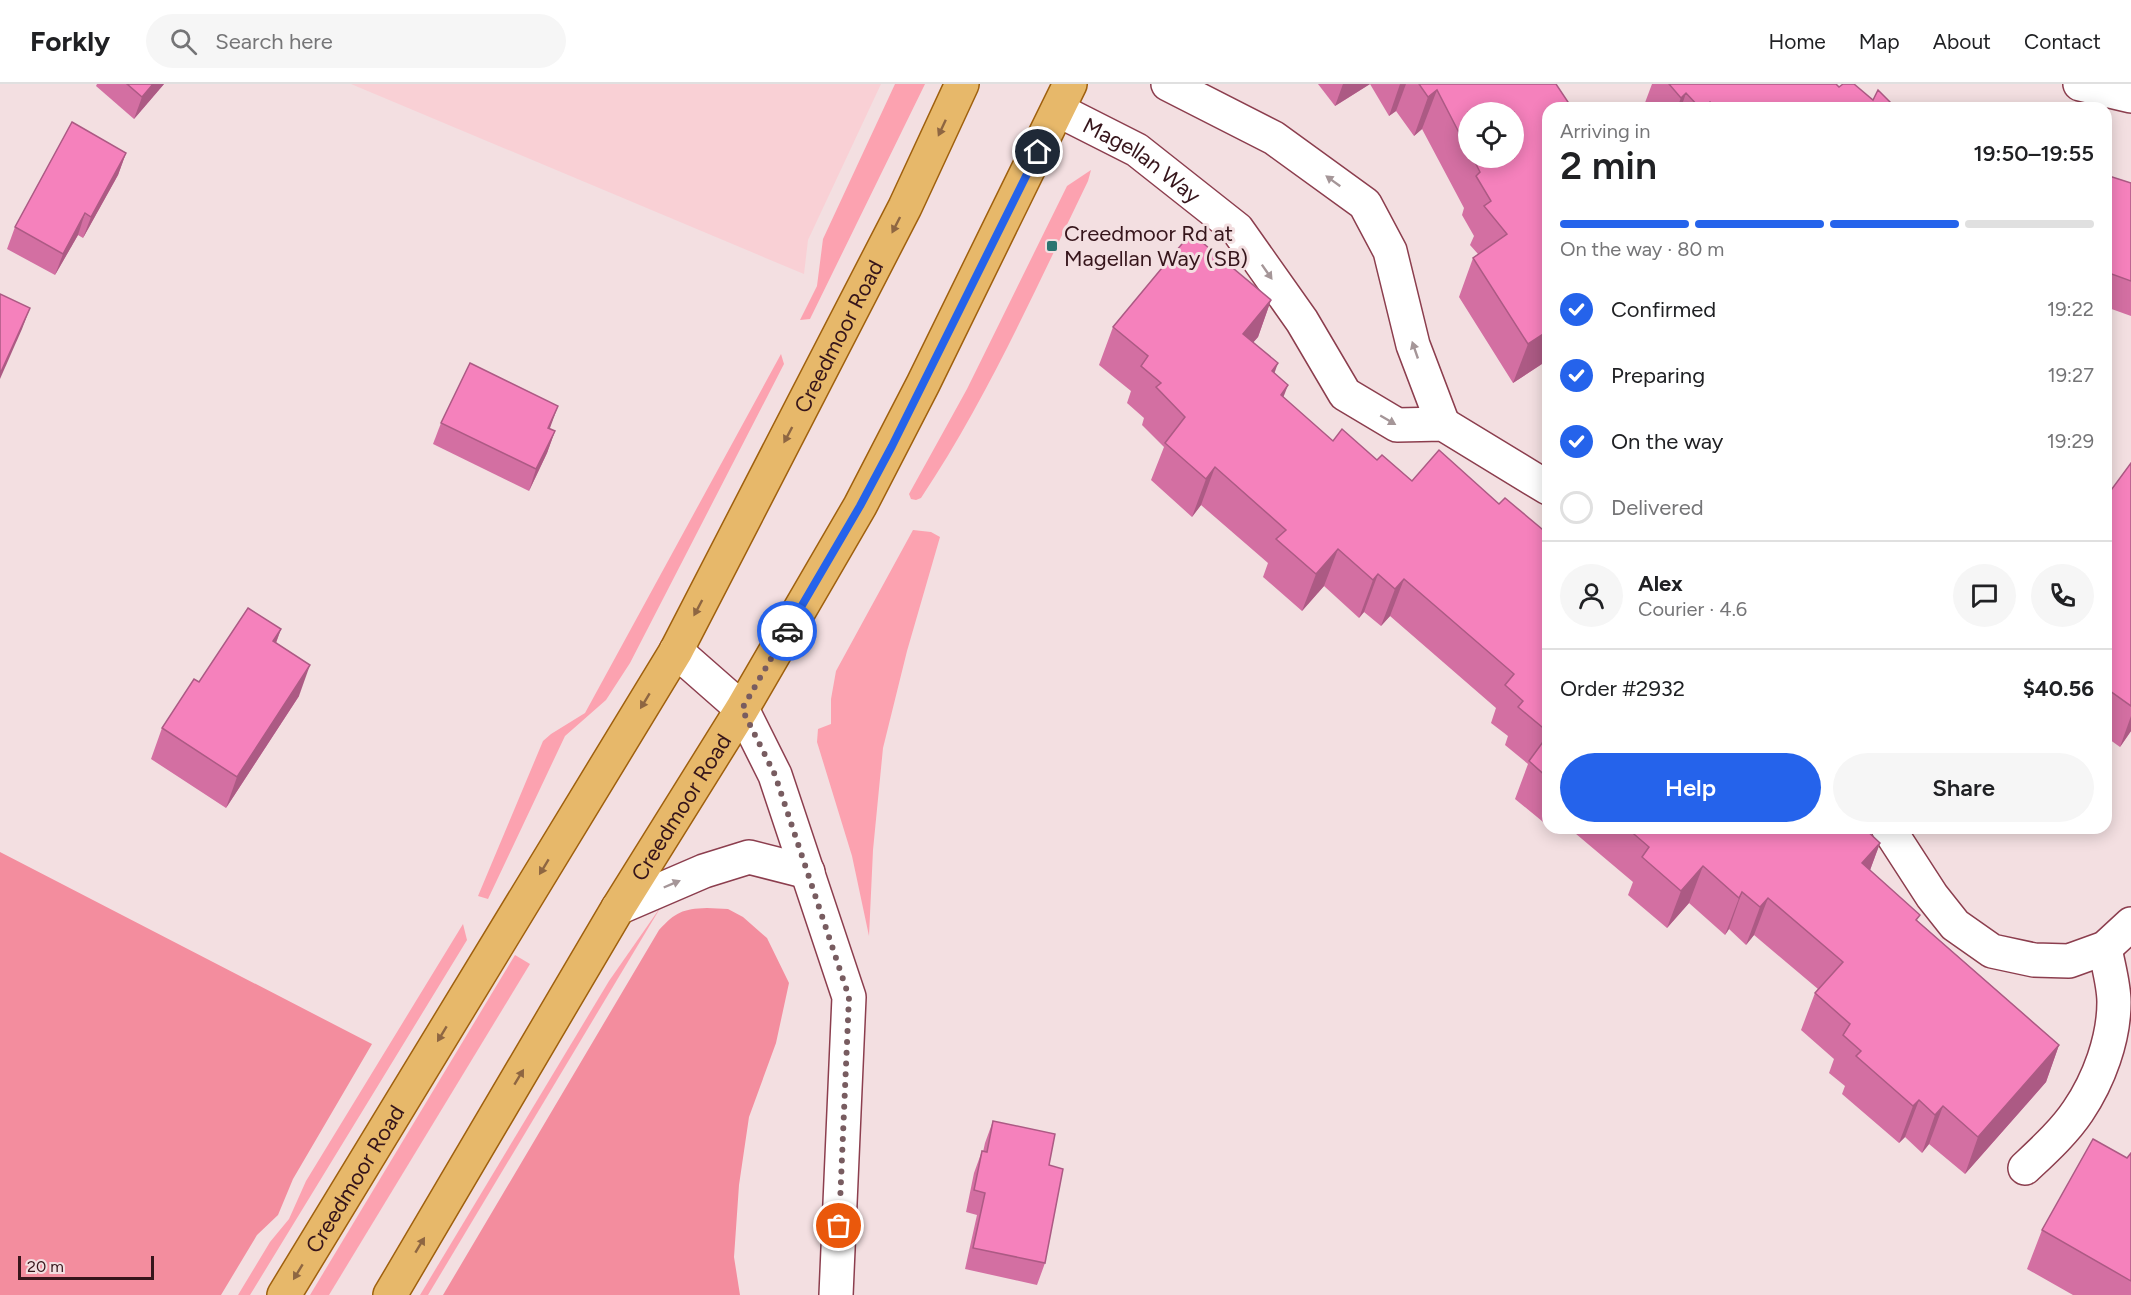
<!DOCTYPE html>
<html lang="en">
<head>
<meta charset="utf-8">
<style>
	body { margin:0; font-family:Figtree,sans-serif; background:#f6f6f6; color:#202124; height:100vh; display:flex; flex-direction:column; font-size:22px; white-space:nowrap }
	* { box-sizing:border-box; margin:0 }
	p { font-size:20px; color:#757577 }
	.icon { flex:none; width:33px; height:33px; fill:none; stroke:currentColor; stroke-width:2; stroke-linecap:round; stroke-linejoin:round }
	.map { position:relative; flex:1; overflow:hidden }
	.panel { position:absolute; left:1542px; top:18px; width:570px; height:732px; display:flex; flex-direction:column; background:#fff; border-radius:18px; box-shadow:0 3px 15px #0003 }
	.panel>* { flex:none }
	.tools { position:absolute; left:1458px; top:18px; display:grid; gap:12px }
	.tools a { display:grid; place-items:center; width:66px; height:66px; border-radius:50%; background:#fff; box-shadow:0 3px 15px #0003; font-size:30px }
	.scale { position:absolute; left:18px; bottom:15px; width:136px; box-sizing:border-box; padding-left:6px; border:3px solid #36151b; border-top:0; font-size:16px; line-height:21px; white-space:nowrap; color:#36151b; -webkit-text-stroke:4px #f3dfe1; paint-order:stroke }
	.pin { position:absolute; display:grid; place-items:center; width:51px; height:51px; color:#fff; margin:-26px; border:3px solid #fff; border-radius:50%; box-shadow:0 2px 6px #0007 }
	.courier { position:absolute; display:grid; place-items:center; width:60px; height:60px; margin:-30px; border:4px solid #2563eb; border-radius:50%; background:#fff; color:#222; box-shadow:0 2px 8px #0007 }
	.head em { font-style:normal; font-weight:600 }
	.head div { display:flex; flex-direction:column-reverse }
	.head { display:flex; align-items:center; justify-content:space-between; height:102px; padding:0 18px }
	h1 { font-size:39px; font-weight:600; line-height:45px }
	.bar { display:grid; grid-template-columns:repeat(4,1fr); gap:9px 6px; align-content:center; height:72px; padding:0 18px }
	.bar i { height:8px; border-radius:4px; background:#e0e0e0 }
	.bar .selected { background:#2563eb }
	.bar p { grid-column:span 4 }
	.line { display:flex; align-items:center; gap:15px; padding:0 18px; border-top:2px solid #e0e0e0 }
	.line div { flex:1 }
	.round { display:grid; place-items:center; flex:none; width:63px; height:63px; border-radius:32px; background:#f6f6f6 }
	ol { padding:0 18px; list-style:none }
	li { display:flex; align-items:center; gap:18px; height:66px }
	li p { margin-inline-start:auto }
	li .icon { padding:6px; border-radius:50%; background:#2563eb; color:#fff; stroke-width:4 }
	li:last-child { color:#757577 }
	li i { width:33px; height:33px; border:3px solid #e0e0e0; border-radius:50% }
	.button { display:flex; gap:12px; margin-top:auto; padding:12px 18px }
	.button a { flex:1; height:69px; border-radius:36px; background:#2563eb; color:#fff; font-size:24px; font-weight:600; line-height:69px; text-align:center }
	.button a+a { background:#f6f6f6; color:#202124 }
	header { display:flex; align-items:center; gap:36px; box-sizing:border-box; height:84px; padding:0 30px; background:#fff; border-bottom:2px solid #e0e0e0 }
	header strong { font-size:28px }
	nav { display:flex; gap:33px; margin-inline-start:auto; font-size:21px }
	.search { width:420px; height:54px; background:#f6f6f6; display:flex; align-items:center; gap:15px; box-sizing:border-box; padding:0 21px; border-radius:33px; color:#757577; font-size:22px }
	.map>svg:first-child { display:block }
	.built { fill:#f9d0d5 }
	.green { fill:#fca2b0 }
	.forest { fill:#f38d9e }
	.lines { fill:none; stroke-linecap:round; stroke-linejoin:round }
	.minor-casing { stroke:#8c3e4e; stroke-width:36 }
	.major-casing { stroke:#9f600e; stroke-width:36 }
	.minor { stroke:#fff; stroke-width:33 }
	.major { stroke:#e7b86a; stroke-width:33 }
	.wall { fill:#d36fa2; fill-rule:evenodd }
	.shaded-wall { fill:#ac5a84 }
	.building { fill:#f581bc; stroke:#ac5a84; stroke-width:1.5 }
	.oneway { fill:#8e6642 }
	.oneway2 { fill:#a59698 }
	.done { stroke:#785c60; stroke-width:6; stroke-dasharray:0 10.8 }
	.route { stroke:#2563eb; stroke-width:8 }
	.poi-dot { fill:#2c7571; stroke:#f3dfe1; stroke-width:2 }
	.labels { text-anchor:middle; stroke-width:6; stroke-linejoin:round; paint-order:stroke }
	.street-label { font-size:22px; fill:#36151b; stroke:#f3dfe1 }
	.poi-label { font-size:22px; fill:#36151b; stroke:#f3dfe1; text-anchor:start }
</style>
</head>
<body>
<header>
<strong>Forkly</strong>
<div class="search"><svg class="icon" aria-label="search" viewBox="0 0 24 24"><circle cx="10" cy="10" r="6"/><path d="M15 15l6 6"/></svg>Search here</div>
<nav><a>Home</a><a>Map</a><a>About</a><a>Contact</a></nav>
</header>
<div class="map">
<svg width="2131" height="1211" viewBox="0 0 2131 1211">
	<rect width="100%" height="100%" fill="#f3dfe1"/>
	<path class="built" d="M351,0H881L808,156L804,190Z"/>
	<g class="green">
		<path d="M895,0H925L810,235L800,236L817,202L823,155Z"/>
		<path d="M1091,86L1088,97C1036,204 987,315 921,414L916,416L911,415L909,410L967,305L1067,102Z"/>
		<path d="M781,270L784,280L630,579L606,616L565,652L488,815L478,812L543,657L551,650L585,629Z"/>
		<path d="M913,446L931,448L940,453L907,567L883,664L873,766L869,852L852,772L817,658L818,645L831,640V615L836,587Z"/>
		<path d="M662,821L428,1211H420L609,897Z"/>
		<path d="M463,840L467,856L250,1211H238L270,1158L289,1135L306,1097Z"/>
		<path d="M515,871L530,880L329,1211H310Z"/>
	</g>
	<g class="forest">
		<path d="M0,768L372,960L293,1095L278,1131L257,1151L221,1211H0Z"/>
		<path d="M707,824L728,825L743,833L767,854L789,899L776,959L749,1033L739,1101L734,1173L740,1211H443L659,846C676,828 682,825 707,824Z"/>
	</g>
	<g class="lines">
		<defs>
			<g id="minor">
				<path d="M1168,0L1274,54L1365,120L1390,167L1413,261L1443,340"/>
				<path d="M2080,0L2131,12"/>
				<path id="s1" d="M1058,26L1137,66L1237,145L1302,237L1345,310L1397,341L1443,340L1548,404"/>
				<path d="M676,567L742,625L775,691L849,913L836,1211"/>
				<path d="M1888,744L1932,812L1955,841L1992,867L2034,876L2069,877L2105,864L2131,840"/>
				<path d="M618,824L704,787L749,773L808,788"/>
				<path d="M2025,1084C2043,1067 2064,1048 2078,1027C2099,996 2114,955 2114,918C2114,901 2108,881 2105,864"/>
			</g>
			<g id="major">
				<path id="s2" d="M284,1211L676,567L905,123L962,0"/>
				<path id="s3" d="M390,1211L618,824L742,625L860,422L923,300L1070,0"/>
			</g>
		</defs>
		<use href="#minor" class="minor-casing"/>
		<use href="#major" class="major-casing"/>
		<use href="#minor" class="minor"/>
		<use href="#major" class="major"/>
	</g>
	<g class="wall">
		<path d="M97,0H164L134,35L96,2Z"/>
		<path d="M1318,0H1370L1335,22Z"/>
		<path d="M1370,0H1556L1548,24V276L1513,299L1459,213L1473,174L1478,170L1470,161L1474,152L1462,131L1464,124L1422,45L1414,52L1396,27L1389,32ZM1468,28L1514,74H1468Z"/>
		<path d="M1652,0H1836L1839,3L1896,24H1643Z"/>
		<path d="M126,69L118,91L83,154L78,151L55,191L7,165L15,143Z"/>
		<path d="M2106,91L2131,99V232L2106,223Z"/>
		<path d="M1271,216L1258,253L1253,258L1275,290L1283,313L1333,357L1377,376L1412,397L1499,420L1548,450V742L1515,715L1528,680L1505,661L1508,652L1491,639L1496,624L1390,532L1381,542L1364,528L1359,534L1324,502L1302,527L1263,493L1268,479L1201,421L1192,433L1151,396L1164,363L1142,341L1144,334L1127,319L1131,307L1099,281L1113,243Z"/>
		<path d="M441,339L550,345L555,347L547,369L529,407L433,360Z"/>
		<path d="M2131,379V647L2120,663L2106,653V413Z"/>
		<path d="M281,545L276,559L299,612L226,724L151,675L162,644L199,598Z"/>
		<path d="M1550,744H1563L1557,750Z"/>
		<path d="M1569,744H1864L1880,759L1870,786L1918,837L2059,961L2046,998L1965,1090L1929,1060L1922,1069L1905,1053L1899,1059L1842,1010L1845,1002L1829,989L1834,975L1801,946L1815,909L1818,905L1754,851L1746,861L1729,845L1725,851L1689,819L1667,844L1628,811L1633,798Z"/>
		<path d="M993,1037L1049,1081L1045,1179L1037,1201L965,1185L977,1131L966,1128L974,1089L982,1067L983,1068L985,1059Z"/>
		<path d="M2131,1069V1211H2073L2027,1185L2042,1146L2127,1074Z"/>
	</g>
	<g class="shaded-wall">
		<path d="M153,0H164L134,35L142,13Z"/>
		<path d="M1343,0H1370L1335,22Z"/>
		<path d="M1400,0H1406L1396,27L1389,32Z"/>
		<path d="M1437,6L1422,45L1414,52L1428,13Z"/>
		<path d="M1686,9L1681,24H1677L1681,14Z"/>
		<path d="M126,69L118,91L83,154L91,133Z"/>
		<path d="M85,129L78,151L55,191L63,170Z"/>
		<path d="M1271,216L1258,253L1229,287L1243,250Z"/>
		<path d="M30,224L22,245L0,295V290Z"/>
		<path d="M1548,247V276L1513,299L1528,260Z"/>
		<path d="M1278,279L1265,316L1272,287Z"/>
		<path d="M1288,301L1274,338L1281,311Z"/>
		<path d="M558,322L550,344L540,366L548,344Z"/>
		<path d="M555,347L547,369L529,407L536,385Z"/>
		<path d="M1215,383L1201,421L1192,433L1206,395Z"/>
		<path d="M1338,465L1324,502L1302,527L1316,490Z"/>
		<path d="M1378,490L1364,528L1359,534L1373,496Z"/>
		<path d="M1404,495L1390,532L1381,542L1395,505Z"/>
		<path d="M281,545L269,577L273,557Z"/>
		<path d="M310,581L299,612L226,724L237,693Z"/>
		<path d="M2131,632V647L2120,663Z"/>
		<path d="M1880,759L1866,797L1862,779Z"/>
		<path d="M1703,782L1689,819L1667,844L1681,807Z"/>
		<path d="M1742,808L1729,845L1725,851L1739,814Z"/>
		<path d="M1768,814L1754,851L1746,861L1760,823Z"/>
		<path d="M2059,961L2046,998L1965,1090L1978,1053Z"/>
		<path d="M1919,1016L1905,1053L1899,1059L1913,1022Z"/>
		<path d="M1943,1022L1929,1060L1922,1069L1935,1031Z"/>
	</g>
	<g class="building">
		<path d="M127,0H153L142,13Z"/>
		<path d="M1419,0H1556L1572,24H1548V247L1528,260L1473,174L1507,150L1484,122L1491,117L1476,92L1480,88L1473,74H1514V28H1468V66L1437,6L1428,13Z"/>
		<path d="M1669,0H1836L1839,3L1843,0H1854L1873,16L1878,6L1896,24H1716L1710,18L1703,24H1700L1686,9L1681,14Z"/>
		<path d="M1925,20L1929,24H1921Z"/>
		<path d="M72,38L126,69L91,133L85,129L63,170L15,143Z"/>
		<path d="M2106,91L2131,99V197L2106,188Z"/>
		<path d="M1191,149L1271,216L1243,250L1278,279L1272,287L1288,301L1281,311L1333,357L1342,345L1377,376L1382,371L1412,397L1439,366L1499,420L1505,414L1548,450V648L1518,623L1523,617L1505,601L1514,590L1404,495L1395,505L1378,490L1373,496L1338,465L1316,490L1276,455L1286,446L1215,383L1206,395L1165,359L1185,333L1156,303L1161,299L1141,282L1148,272L1113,243Z"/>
		<path d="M0,210L30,224L0,290Z"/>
		<path d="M470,279L558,322L548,344L555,347L536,385L441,339Z"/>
		<path d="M2131,379V622L2106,604V413Z"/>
		<path d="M248,524L281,545L273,557L310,581L237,693L162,644L194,595L199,598Z"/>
		<path d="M1548,651V694L1529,677Z"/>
		<path d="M1627,744H1864L1880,759L1862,779L1920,831L1916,836L2059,961L1978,1053L1943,1022L1935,1031L1919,1016L1913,1022L1856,972L1861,967L1843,951L1850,940L1815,909L1843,878L1768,814L1760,823L1742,808L1739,814L1703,782L1681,807L1642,773L1649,763Z"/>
		<path d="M993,1037L1055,1050L1049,1081L1063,1085L1045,1179L973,1164L985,1109L974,1106L982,1067L987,1068Z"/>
		<path d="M2093,1055L2127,1074L2131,1069V1197L2042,1146Z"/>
	</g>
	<defs><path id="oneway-solid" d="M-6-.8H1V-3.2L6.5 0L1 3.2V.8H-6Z" transform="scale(1.5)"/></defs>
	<g class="oneway">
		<use href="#oneway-solid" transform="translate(942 44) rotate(115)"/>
		<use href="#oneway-solid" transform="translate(896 141) rotate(117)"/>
		<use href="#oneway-solid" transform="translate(788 351) rotate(118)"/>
		<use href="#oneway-solid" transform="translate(698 524) rotate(118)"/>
		<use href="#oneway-solid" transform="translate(645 617) rotate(121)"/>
		<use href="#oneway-solid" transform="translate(544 783) rotate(121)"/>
		<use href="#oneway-solid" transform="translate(442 950) rotate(121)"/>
		<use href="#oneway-solid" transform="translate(519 993) rotate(-59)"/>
		<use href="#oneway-solid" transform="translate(420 1161) rotate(-59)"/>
		<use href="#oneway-solid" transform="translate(298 1188) rotate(121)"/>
	</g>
	<g class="oneway2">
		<use href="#oneway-solid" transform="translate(1333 97) rotate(-144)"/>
		<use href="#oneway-solid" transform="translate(1267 188) rotate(55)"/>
		<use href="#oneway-solid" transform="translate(1415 266) rotate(-109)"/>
		<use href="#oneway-solid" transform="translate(1388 336) rotate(30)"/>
		<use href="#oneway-solid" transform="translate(672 800) rotate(-23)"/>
	</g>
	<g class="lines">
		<path class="done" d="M787,547L742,625L775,691L849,913L839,1142"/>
		<path class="route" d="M787,547L860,422L892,362L1038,68"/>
	</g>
	<rect class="poi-dot" x="1046" y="156" width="12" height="12" rx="3"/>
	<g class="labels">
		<g class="street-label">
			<text dy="8" stroke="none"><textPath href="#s1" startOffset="98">Magellan Way</textPath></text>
			<text dy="8" stroke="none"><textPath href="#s2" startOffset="1108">Creedmoor Road</textPath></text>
			<text dy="8" stroke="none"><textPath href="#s3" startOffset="568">Creedmoor Road</textPath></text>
			<text dy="8" stroke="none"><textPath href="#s2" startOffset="136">Creedmoor Road</textPath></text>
		</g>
		<g class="poi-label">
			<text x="1064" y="157">Creedmoor Rd at<tspan x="1064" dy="25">Magellan Way (SB)</tspan></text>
		</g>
	</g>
</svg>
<div class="tools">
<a><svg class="icon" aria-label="locate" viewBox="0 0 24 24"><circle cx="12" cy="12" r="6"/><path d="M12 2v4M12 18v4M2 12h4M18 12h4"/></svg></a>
</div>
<div class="scale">20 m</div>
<div class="pin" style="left:839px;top:1142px;background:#ea580c"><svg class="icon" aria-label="bag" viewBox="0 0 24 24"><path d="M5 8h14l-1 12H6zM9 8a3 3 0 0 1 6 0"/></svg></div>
<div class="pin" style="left:1038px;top:68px;background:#1f2937"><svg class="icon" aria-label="home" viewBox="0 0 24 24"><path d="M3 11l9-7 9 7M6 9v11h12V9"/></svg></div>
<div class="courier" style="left:787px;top:547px"><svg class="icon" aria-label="car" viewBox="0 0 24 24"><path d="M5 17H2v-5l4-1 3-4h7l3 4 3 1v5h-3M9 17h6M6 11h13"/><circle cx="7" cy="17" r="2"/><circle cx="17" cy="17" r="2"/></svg></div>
<section class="panel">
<div class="head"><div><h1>2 min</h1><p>Arriving in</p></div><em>19:50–19:55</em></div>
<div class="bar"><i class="selected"></i><i class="selected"></i><i class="selected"></i><i></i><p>On the way · 80 m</p></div>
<ol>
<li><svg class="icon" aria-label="check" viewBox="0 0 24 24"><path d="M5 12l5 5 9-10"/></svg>Confirmed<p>19:22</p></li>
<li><svg class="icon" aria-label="check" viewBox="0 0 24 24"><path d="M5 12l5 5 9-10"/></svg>Preparing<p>19:27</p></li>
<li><svg class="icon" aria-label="check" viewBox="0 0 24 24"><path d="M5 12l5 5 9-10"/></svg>On the way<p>19:29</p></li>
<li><i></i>Delivered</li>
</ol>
<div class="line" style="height:108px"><a class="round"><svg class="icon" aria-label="person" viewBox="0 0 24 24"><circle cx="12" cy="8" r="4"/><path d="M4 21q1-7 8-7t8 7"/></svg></a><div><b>Alex</b><p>Courier · 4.6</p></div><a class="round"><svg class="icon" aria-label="chat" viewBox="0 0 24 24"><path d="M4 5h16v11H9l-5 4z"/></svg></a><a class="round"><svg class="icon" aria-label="phone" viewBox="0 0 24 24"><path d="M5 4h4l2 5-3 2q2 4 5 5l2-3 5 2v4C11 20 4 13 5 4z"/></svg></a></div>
<div class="line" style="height:78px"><div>Order #2932</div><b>$40.56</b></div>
<div class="button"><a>Help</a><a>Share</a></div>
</section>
</div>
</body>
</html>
